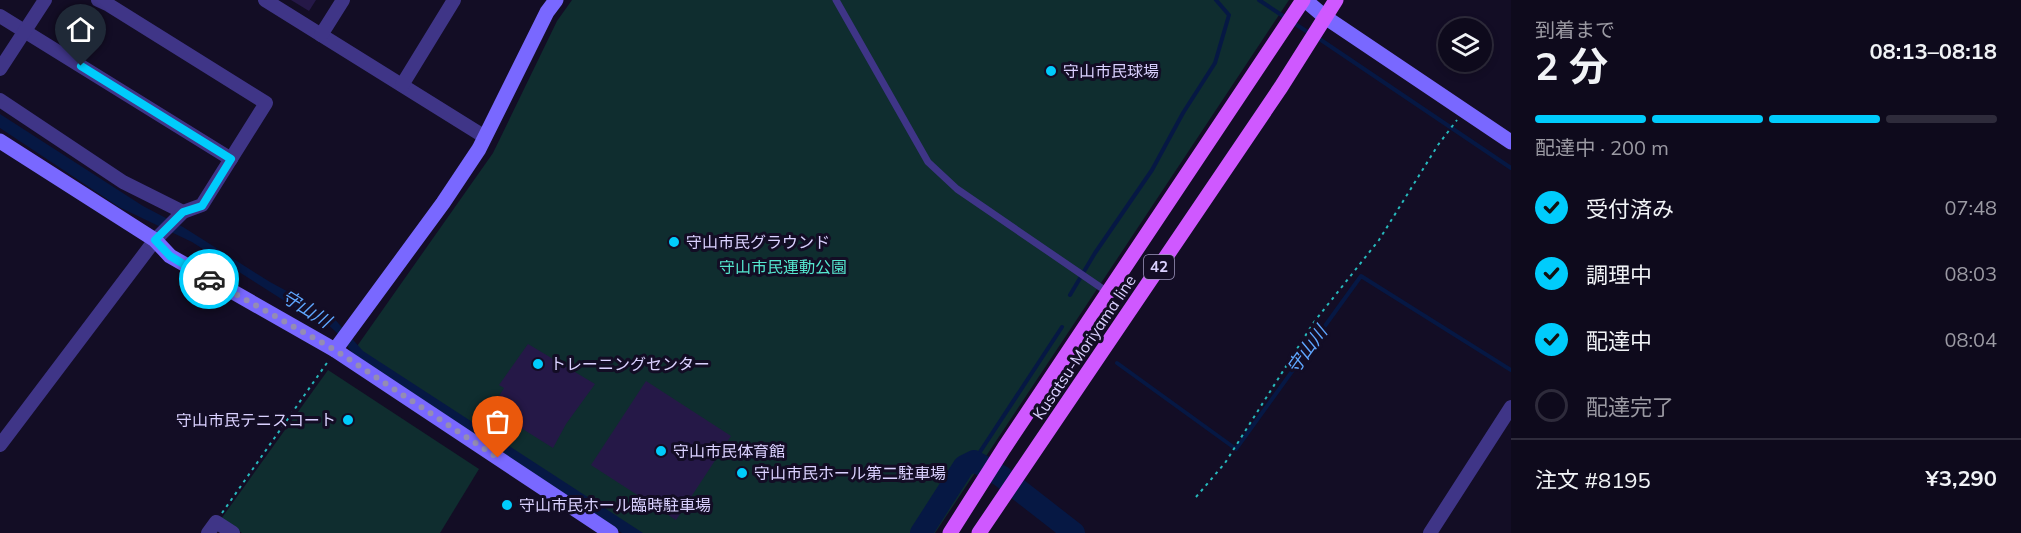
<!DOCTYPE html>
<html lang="ja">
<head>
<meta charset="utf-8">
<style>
	body { margin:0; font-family:Mulish,"Noto Sans JP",sans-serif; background:#1c1829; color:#f1f3f6; height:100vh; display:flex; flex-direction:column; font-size:22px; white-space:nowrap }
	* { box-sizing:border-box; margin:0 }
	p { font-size:20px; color:#9b9aa3 }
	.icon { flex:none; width:33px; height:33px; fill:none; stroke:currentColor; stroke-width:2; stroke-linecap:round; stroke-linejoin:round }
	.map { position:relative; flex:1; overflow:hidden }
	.drawer { display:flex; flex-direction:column; background:#0e0a1c; width:510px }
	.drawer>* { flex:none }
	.fabs { position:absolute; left:1438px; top:18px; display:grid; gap:12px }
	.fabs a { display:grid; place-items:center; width:54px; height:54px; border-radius:50%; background:#0e0a1c; box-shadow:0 3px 9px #0003,0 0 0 2px #2e2b3b; font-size:30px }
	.pin { position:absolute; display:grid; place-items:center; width:51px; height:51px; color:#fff; margin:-62px -26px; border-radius:50% 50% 50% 0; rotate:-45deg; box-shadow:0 0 6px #0007 }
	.pin .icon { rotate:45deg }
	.courier { position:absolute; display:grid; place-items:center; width:60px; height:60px; margin:-30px; border:4px solid #00ccfc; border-radius:50%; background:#fff; color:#222; box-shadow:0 2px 8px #0007 }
	.headline em { font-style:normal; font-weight:700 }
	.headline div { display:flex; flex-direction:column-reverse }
	.headline { display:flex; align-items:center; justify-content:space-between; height:102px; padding:0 24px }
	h1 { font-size:39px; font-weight:700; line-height:45px }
	.bar { display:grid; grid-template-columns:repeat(4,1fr); gap:9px 6px; align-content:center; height:72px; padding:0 24px }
	.bar i { height:8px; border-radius:4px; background:#2e2b3b }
	.bar .active { background:#00ccfc }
	.bar p { grid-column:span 4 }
	.line { display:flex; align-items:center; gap:15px; padding:0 24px; border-top:2px solid #2e2b3b }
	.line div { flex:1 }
	ol { padding:0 24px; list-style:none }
	li { display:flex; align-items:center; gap:18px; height:66px }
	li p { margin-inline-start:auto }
	li .icon { padding:6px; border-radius:50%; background:#00ccfc; color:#111; stroke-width:4 }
	li:last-child { color:#9b9aa3 }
	li i { width:33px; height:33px; border:3px solid #2e2b3b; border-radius:50% }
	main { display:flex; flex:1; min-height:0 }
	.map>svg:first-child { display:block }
	.green { fill:#0f2d2f }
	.water { fill:#061844 }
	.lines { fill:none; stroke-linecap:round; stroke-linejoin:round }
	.stream { stroke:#061844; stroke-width:4 }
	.river { stroke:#061844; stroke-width:22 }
	.building { fill:#251847 }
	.path { stroke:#27b9bd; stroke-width:2; stroke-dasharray:3 4.5; stroke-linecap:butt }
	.lane { stroke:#3f3587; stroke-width:7 }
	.street { stroke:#3f3587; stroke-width:14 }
	.secondary { stroke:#7968ff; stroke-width:15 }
	.primary { stroke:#cf58ff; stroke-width:15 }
	.done { stroke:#948cb3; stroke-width:6; stroke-dasharray:0 10.8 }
	.route { stroke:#00ccfc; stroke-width:8 }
	.poi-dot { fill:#00ccfc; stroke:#130d25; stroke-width:2 }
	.labels { text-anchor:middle; stroke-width:6; stroke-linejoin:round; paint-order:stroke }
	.shield { fill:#130d25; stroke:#9e96be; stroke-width:1.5 }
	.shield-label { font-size:15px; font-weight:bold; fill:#dad1ff }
	.poi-label { font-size:16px; fill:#dad1ff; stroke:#130d25; text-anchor:start }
	.park-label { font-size:16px; fill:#55e7cf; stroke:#130d25 }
	.street-label { font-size:16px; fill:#dad1ff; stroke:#130d25 }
	.water-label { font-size:18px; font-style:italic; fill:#5fa7ff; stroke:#130d25 }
</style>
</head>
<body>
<main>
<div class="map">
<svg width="1511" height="533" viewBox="0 0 1511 533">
	<rect width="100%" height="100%" fill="#130d25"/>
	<g class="green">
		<path d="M572,0H1289L935,533H633L348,359L493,153L557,21Z"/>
		<path d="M328,370L479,469L440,533H242L221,519Z"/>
	</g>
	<path class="water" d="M0,114L143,206L183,227L270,282L331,315L363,351L643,533H622L356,360C346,340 327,318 305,314L192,242L119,207L0,128Z"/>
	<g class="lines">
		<g class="stream">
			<path d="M1259,0L1286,18"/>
			<path d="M1292,22L1311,34"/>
			<path d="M1318,38L1511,168"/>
			<path d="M1070,295L1095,253L1152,170L1183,113L1215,63L1229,15L1216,0"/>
			<path d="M1117,363L1236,449L1361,276L1511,370"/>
			<path d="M974,461L1062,327"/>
		</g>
		<path class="river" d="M921,533L964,466L974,461L1001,476L1074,533"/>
	</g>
	<g class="building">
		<path d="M291,0H316L309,11Z"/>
		<path d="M528,344L595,384L566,424L553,448L491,409L504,388L499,385Z"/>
		<path d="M646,381L731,436L676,520L591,465Z"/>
	</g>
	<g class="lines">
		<g class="path">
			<path d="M1196,497L1225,463L1314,322L1379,240L1438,145L1457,120"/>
			<path d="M222,513L329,360"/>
		</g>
		<path class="lane" d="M836,0L928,162L957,189L1103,289"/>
		<g class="street">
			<path d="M265,0L485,137"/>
			<path d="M0,16L231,159"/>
			<path d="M321,35L343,0"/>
			<path d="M0,69L45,0"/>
			<path d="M402,85L454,0"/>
			<path d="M0,100L123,182L183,212"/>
			<path d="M0,445L155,240L183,212L202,205L266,103L109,5L98,0"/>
			<path d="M208,533L216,522L233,533"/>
			<path d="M1430,533L1511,407"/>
		</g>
		<g class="secondary">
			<path d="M1305,0L1325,17L1511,142"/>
			<path d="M0,141L155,240L170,256L335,350L611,533"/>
			<path d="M335,350L443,203L479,149L547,12L556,0"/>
		</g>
		<g class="primary">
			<path d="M950,533L1004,448L1303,0"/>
			<path d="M979,533L1281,87L1336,0"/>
		</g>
	</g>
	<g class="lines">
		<path class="done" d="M209,279L335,350L498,458"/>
		<path class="route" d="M81,66L231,159L202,206L183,212L155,240L170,256L209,279"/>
	</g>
	<g class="poi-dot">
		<circle cx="1051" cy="71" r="6"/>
		<circle cx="674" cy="242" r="6"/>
		<circle cx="538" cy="364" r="6"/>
		<circle cx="348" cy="420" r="6"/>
		<circle cx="661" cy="451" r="6"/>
		<circle cx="742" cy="473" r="6"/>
		<circle cx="507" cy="505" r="6"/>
	</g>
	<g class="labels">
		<rect class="shield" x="1144" y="255" width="30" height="24" rx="4.5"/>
		<g class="shield-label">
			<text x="1159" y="272">42</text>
		</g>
		<g class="poi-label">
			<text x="1063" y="77">守山市民球場</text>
			<text x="686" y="248">守山市民グラウンド</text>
			<text x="550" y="370">トレーニングセンター</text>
			<text x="336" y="426" text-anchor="end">守山市民テニスコート</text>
			<text x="673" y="457">守山市民体育館</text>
			<text x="754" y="479">守山市民ホール第二駐車場</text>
			<text x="519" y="511">守山市民ホール臨時駐車場</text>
		</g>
		<g class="park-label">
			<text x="783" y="273">守山市民運動公園</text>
		</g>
		<g class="street-label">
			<text transform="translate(1084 347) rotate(-56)" y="6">Kusatsu-Moriyama line</text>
		</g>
		<g class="water-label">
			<text transform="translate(306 309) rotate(32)" y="6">守山川</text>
			<text transform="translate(1307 350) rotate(-54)" y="6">守山川</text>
		</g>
	</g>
</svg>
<div class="fabs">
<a><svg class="icon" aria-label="layers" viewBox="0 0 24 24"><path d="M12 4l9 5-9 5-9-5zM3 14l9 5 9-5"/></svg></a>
</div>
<div class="pin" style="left:498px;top:458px;background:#ea580c"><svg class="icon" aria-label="bag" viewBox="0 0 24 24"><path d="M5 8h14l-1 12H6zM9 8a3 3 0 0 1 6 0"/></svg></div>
<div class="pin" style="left:81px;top:66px;background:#1f2937"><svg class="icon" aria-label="home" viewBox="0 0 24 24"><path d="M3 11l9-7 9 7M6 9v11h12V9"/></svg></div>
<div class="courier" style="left:209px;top:279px"><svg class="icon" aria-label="car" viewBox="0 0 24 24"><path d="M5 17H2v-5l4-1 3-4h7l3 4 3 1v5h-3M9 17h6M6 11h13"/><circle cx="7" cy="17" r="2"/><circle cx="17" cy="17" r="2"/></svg></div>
</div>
<section class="drawer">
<div class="headline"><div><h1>2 分</h1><p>到着まで</p></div><em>08:13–08:18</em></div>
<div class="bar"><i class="active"></i><i class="active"></i><i class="active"></i><i></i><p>配達中 · 200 m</p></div>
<ol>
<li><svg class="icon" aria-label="check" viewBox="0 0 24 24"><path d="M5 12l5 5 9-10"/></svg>受付済み<p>07:48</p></li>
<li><svg class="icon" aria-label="check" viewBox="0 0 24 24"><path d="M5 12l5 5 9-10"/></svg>調理中<p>08:03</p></li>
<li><svg class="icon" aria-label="check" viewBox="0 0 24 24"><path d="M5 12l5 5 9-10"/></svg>配達中<p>08:04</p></li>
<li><i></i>配達完了</li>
</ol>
<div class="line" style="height:78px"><div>注文 #8195</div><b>¥3,290</b></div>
</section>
</main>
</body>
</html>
